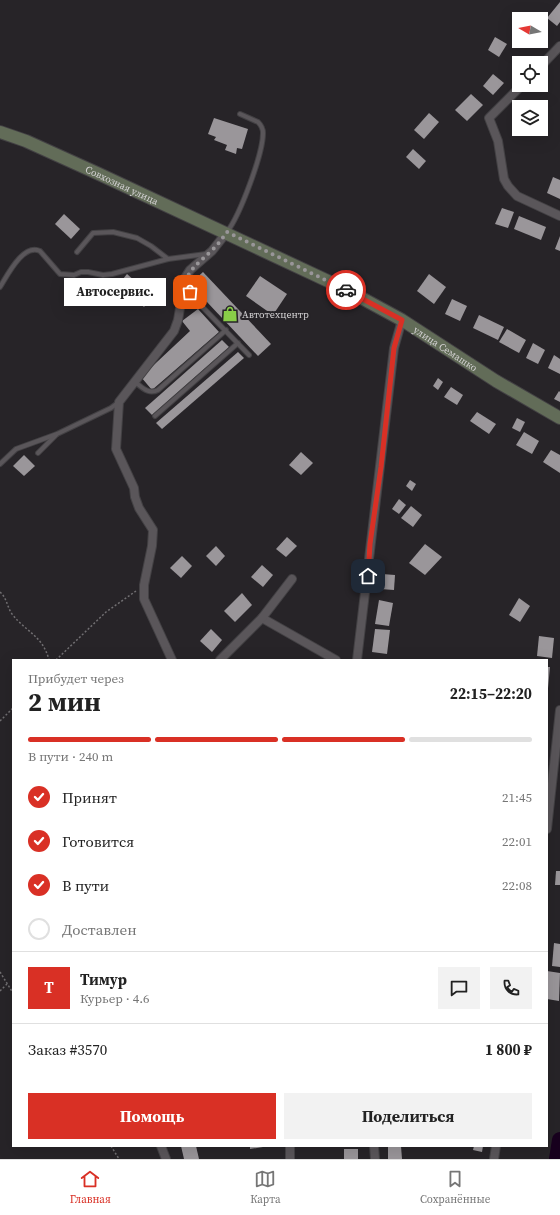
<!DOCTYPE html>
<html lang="ru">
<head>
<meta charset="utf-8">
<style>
	body { margin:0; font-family:"Source Serif 4",serif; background:#f2f2f2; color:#222; height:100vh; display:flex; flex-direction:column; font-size:15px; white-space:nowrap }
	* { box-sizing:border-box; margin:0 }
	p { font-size:13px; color:#767676 }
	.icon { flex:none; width:22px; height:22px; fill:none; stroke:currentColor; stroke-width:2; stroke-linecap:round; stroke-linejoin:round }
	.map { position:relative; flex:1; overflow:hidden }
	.sheet { position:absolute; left:12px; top:659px; width:536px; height:488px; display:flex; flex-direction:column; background:#fff; border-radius:0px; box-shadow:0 4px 16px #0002 }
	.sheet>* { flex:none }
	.needle { width:26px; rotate:280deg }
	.controls { position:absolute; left:512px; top:12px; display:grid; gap:8px }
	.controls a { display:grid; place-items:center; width:36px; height:36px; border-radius:0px; background:#fff; box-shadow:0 4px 16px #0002; font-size:20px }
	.pin { position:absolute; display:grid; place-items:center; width:34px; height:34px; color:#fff; margin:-17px; border-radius:8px; box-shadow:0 2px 6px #0006 }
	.courier { position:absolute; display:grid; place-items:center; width:40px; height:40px; margin:-20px; border:3px solid #d93025; border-radius:50%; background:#fff; color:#222; box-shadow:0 1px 5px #0007 }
	.bubble { position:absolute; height:28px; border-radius:0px; background:#fff; box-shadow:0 4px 16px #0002; font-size:13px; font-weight:700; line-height:28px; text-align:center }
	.head em { font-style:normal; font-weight:700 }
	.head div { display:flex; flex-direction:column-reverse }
	.head { display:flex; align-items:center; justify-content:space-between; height:68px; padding:0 16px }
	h1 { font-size:26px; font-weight:700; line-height:30px }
	.bar { display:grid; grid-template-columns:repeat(4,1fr); gap:6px 4px; align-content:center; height:48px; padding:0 16px }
	.bar i { height:5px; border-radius:3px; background:#e0e0e0 }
	.bar .active { background:#d93025 }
	.bar p { grid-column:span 4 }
	.line { display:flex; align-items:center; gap:10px; padding:0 16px; border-top:1px solid #e0e0e0 }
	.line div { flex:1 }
	.round { display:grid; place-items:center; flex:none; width:42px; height:42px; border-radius:0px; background:#f2f2f2 }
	ol { padding:0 16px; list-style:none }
	li { display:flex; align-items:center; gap:12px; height:44px }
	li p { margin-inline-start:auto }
	li .icon { padding:4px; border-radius:50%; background:#d93025; color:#fff; stroke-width:4 }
	li:last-child { color:#767676 }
	li i { width:22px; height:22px; border:2px solid #e0e0e0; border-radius:50% }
	.button { display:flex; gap:8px; margin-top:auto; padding:8px 16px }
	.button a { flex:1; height:46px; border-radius:0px; background:#d93025; color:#fff; font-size:16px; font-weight:700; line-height:46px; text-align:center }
	.button a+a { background:#f2f2f2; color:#222 }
	.menu { display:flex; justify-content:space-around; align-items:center; height:56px; border-top:1px solid #e0e0e0; background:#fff; font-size:11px; color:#767676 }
	.menu a { display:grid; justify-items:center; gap:2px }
	.menu .active { color:#d93025 }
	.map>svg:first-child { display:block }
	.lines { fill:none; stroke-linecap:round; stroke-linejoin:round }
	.river { stroke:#18001e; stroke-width:16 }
	.building { fill:#9a969a }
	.lane-casing { stroke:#434144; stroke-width:6 }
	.street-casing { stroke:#434144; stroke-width:10 }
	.secondary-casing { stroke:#434144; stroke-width:14 }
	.path { stroke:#716f72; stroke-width:1.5; stroke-dasharray:2 2; stroke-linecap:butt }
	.lane { stroke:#5a565a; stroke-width:4 }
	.street { stroke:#5a565a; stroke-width:8 }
	.secondary { stroke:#626c58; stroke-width:12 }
	.done { stroke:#999699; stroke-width:4; stroke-dasharray:0 7.2 }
	.route { stroke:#d93025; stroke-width:5 }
	.labels { text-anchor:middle; stroke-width:4; stroke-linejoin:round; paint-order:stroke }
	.street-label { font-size:10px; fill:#d6d4d6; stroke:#272428 }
	.poi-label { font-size:10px; fill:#d6d4d6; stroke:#272428; text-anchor:start }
</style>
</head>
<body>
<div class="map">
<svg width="560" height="1159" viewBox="0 0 560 1159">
	<rect width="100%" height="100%" fill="#272428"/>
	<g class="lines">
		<path class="river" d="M557,1159L560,1140"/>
	</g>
	<g class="building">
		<path d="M560,2V22L557,26L547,18Z"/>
		<path d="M495,37L507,44L499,57L488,50Z"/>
		<path d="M493,74L504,83L493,95L483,86Z"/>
		<path d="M471,94L483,105L467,121L455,110Z"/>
		<path d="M429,113L439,122L424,139L414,130Z"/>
		<path d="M214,118L248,129L242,149L237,148L236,154L225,150L227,145L214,140L216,137L208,134Z"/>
		<path d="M413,149L426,161L419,169L406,157Z"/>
		<path d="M553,177L560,180V199L547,193Z"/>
		<path d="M502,208L514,212L508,228L495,224Z"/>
		<path d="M64,214L80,229L71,239L55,224Z"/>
		<path d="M519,216L546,227L541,240L514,229Z"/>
		<path d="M560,236V251L555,249Z"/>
		<path d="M203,272L271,344L258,356L190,284Z"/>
		<path d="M127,274L153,297L144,307L119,284Z"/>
		<path d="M429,274L446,287L434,304L417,291Z"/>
		<path d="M260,276L287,294L273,315L246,296Z"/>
		<path d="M452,299L467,306L460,321L445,314Z"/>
		<path d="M198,309L219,332L152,390L141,377L190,331L182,321Z"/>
		<path d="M479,315L504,327L498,340L473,328Z"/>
		<path d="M507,329L526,340L519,353L499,342Z"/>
		<path d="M222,340L229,347L152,415L145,408Z"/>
		<path d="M533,343L545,350L538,364L526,358Z"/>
		<path d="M238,352L244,358L162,429L156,423Z"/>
		<path d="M554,355L560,359V374L548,368Z"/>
		<path d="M438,378L443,382L438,390L433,386Z"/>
		<path d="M451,387L463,395L457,405L444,397Z"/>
		<path d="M559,391L560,392V402L554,399Z"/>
		<path d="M477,412L496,424L489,434L470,421Z"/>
		<path d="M517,418L525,422L520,432L512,428Z"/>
		<path d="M524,432L539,441L532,454L516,445Z"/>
		<path d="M551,450L560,455V473L543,462Z"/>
		<path d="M301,452L313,463L301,475L289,465Z"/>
		<path d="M24,455L35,466L24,476L13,466Z"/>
		<path d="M410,480L416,484L412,491L406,486Z"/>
		<path d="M399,499L406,505L399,514L392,509Z"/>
		<path d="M411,506L422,515L413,527L401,518Z"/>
		<path d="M287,537L297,546L286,557L276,549Z"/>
		<path d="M425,544L442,557L425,575L409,563Z"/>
		<path d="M216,546L225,556L216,566L206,556Z"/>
		<path d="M182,556L192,566L181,578L170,568Z"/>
		<path d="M262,565L273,575L263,587L251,577Z"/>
		<path d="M382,574L395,575L394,590L380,589Z"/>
		<path d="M242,593L252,605L235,622L224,611Z"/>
		<path d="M519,598L530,606L520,622L509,615Z"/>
		<path d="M379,600L393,603L389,626L375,624Z"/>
		<path d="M211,629L222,640L212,652L200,641Z"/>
		<path d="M375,629L390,630L387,654L372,652Z"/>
		<path d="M539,636L554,638L552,658L537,656Z"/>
		<path d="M547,667H550L548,688L547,687Z"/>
		<path d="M556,871H560V885H555Z"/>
		<path d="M554,943L560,944V967L552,966Z"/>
		<path d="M547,971L560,973L559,1001L547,999Z"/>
		<path d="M181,1146H196L199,1159H184Z"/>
		<path d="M250,1146H263V1147L250,1149Z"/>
		<path d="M388,1146H401L402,1159H388Z"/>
		<path d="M474,1146H483L482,1152L473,1150Z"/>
		<rect x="344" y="1149" width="14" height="10"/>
	</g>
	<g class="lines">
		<defs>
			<g id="lane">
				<path d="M227,232C240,215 263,154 263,133C263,128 261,125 258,122L240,114"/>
				<path d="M77,252L93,233L113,232L137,238L151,246L168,259"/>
				<path d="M0,287C7,276 23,243 40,251L60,274L74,275L81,272H88L103,275L112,274L168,259L206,254"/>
				<path d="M184,288L249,355"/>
				<path d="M135,382C142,387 148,395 158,390L226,330"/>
				<path d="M155,416L238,343"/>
				<path d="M38,453L56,435"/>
				<path d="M0,464L16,449L57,434L111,408L119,402"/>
			</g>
			<g id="street">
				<path d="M541,66L560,46"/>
				<path d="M522,85L489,118L498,141L504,179L508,186L517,196L560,216"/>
				<path d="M262,618L336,660"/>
				<path d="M172,660L144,599V585L152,546L153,530L139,508L135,497L134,488L116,449L119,402L174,331L178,320L185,278L190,270L212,251L227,232"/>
				<path d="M220,660L262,618L292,579"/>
				<path d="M357,660L394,348L402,320"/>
				<path d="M547,829L560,710"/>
				<path d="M161,1146L166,1159"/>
				<path d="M290,1146V1159"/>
				<path d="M374,1146L375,1159"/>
				<path d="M494,1159L496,1146"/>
			</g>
			<g id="secondary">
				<path id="s1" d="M0,132L26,141L99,174L345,289L402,320L496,381L560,418"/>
			</g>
		</defs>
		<use href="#lane" class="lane-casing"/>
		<use href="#street" class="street-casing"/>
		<use href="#secondary" class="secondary-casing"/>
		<g class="path">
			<path d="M0,592C7,598 7,607 12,614C26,632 43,636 49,660"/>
			<path d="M56,660L106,612L136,591"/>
			<path d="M0,721L13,708"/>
			<path d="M0,972L13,993"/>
			<path d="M0,991L7,984"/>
			<path d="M111,1146L119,1159"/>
		</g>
		<use href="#lane" class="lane"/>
		<use href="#street" class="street"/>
		<use href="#secondary" class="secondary"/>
	</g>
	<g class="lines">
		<path class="done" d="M190,292L184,288C187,270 198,264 210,252C217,246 222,239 227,232L346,290"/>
		<path class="route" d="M346,290L402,320L394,348L381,467L370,544L368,576"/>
	</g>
	<defs>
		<symbol id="shop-bare" viewBox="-9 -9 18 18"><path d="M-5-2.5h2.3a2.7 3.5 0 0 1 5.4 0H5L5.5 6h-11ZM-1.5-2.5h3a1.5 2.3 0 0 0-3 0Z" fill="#89ce48" stroke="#272428" stroke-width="2.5" paint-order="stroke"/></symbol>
	</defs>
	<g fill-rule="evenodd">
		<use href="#shop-bare" x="219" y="303" width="22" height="22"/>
	</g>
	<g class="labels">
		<g class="street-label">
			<text dy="4" stroke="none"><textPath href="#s1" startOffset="133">Совхозная улица</textPath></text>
			<text dy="4" stroke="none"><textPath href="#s1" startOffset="496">улица Семашко</textPath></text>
		</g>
		<g class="poi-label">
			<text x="242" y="318">Автотехцентр</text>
		</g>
	</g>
</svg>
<div class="controls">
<a><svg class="needle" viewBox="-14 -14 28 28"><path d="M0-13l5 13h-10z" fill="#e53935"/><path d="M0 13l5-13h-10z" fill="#767676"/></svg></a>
<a><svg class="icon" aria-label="locate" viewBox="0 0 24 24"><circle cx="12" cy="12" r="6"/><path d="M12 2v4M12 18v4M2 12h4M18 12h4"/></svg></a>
<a><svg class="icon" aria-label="layers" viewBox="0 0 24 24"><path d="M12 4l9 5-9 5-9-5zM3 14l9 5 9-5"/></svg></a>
</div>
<div class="pin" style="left:190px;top:292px;background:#ea580c"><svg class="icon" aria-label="bag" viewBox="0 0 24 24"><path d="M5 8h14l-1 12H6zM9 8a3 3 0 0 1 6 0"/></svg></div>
<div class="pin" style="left:368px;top:576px;background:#1f2937"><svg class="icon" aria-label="home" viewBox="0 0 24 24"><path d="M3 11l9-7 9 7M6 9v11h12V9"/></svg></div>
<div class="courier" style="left:346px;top:290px"><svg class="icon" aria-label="car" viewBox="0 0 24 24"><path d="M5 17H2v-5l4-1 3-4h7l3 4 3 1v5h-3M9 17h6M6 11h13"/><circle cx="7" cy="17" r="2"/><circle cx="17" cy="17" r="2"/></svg></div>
<div class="bubble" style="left:64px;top:278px;width:102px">Автосервис.</div>
<section class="sheet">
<div class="head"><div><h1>2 мин</h1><p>Прибудет через</p></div><em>22:15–22:20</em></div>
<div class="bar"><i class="active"></i><i class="active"></i><i class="active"></i><i></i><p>В пути · 240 m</p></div>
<ol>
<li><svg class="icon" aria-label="check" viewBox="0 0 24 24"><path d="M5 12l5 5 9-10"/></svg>Принят<p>21:45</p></li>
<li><svg class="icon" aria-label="check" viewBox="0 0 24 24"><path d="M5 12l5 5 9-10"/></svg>Готовится<p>22:01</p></li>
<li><svg class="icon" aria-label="check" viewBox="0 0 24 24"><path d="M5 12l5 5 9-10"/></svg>В пути<p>22:08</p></li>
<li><i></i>Доставлен</li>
</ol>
<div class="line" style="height:72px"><b class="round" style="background:#d93025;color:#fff">Т</b><div><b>Тимур</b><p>Курьер · 4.6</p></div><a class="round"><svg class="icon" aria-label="chat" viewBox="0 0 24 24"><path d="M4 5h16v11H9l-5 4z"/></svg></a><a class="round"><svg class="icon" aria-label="phone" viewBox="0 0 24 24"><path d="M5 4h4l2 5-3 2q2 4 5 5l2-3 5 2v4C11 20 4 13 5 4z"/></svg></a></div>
<div class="line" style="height:52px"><div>Заказ #3570</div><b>1 800 ₽</b></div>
<div class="button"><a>Помощь</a><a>Поделиться</a></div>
</section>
</div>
<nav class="menu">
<a class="active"><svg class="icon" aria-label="home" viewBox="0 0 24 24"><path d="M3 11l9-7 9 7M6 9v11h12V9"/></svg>Главная</a>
<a><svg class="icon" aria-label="map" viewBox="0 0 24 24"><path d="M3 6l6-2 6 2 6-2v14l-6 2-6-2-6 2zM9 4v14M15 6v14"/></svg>Карта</a>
<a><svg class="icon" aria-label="saved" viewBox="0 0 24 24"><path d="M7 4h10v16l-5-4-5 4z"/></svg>Сохранённые</a>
</nav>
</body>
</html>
